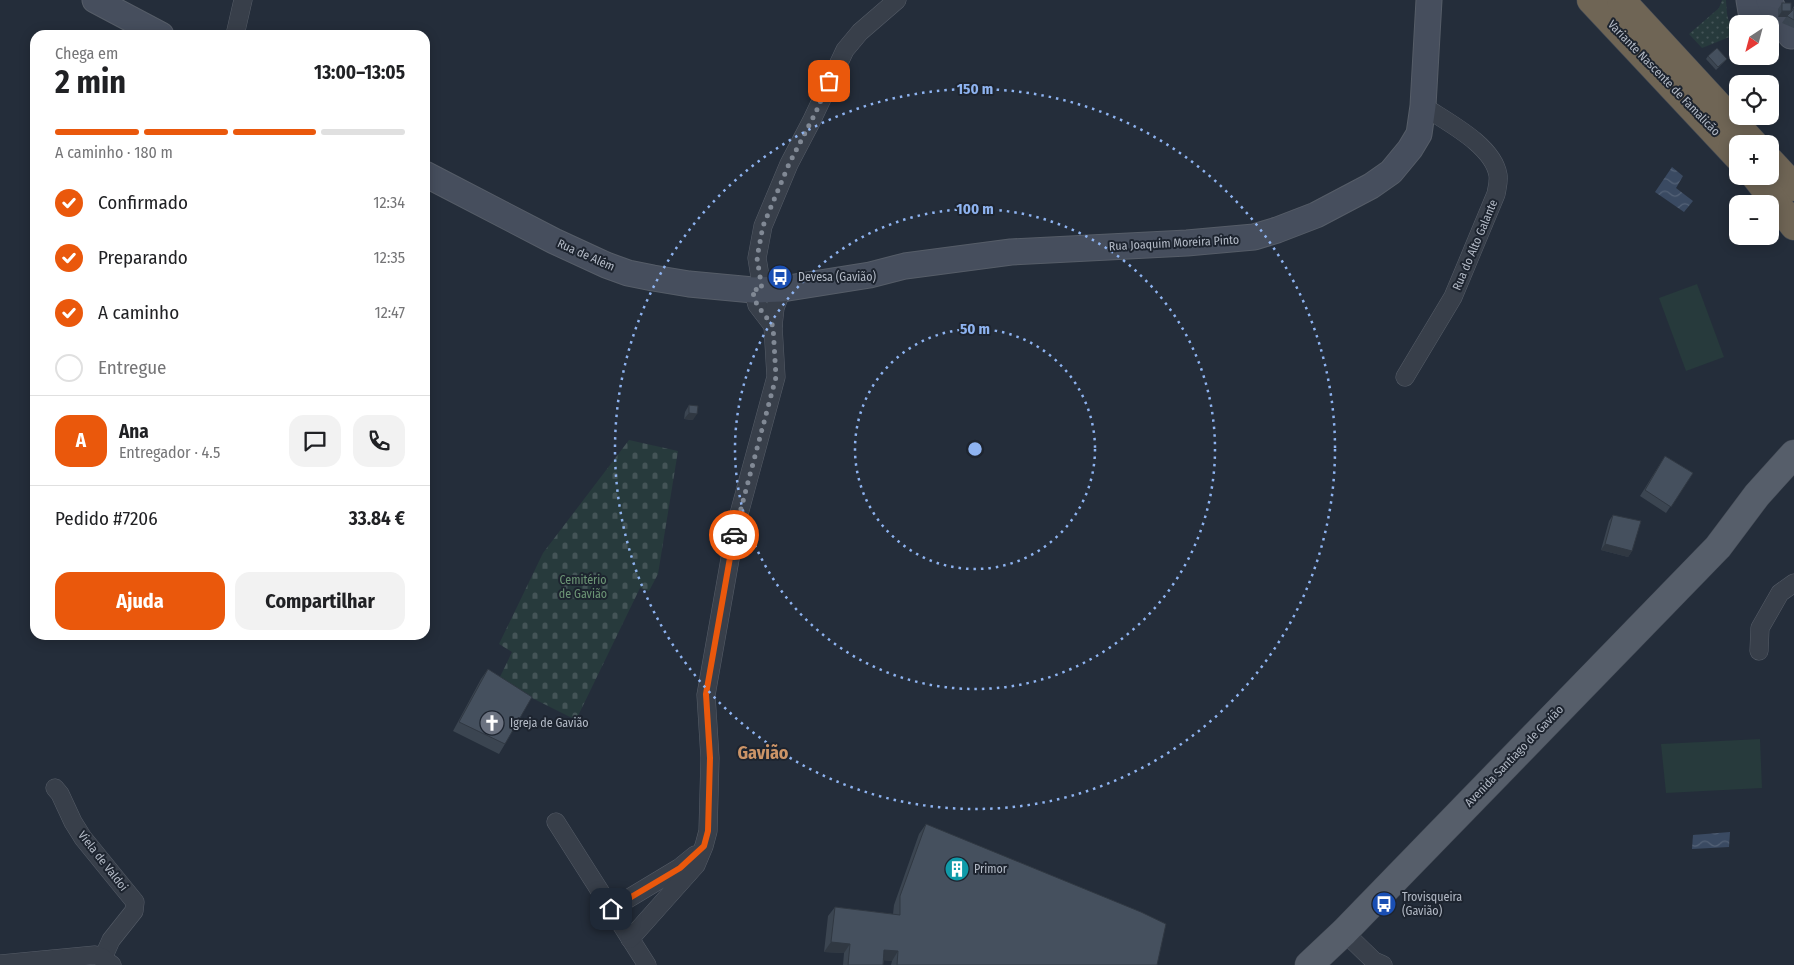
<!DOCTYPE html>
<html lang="pt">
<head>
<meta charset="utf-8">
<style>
	body { margin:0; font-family:"Fira Sans Condensed",sans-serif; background:#f2f2f2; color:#202124; height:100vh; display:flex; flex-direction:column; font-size:19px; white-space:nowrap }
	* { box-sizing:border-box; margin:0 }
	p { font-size:16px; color:#757577 }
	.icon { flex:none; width:28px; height:28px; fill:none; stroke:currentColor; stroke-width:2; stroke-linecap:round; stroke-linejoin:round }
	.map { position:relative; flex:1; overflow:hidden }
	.sheet { position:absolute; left:30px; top:30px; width:400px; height:610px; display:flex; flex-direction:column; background:#fff; border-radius:15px; box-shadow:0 2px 12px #0003 }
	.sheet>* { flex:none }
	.needle { width:32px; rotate:216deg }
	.fabs { position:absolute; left:1729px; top:15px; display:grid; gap:10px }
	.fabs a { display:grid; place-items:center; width:50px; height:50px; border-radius:10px; background:#fff; box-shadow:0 2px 12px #0003; font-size:25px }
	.pin { position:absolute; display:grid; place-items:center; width:42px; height:42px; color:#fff; margin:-21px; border-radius:10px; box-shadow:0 2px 8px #0006 }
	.courier { position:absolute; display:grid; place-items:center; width:50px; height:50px; margin:-25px; border:4px solid #ea580c; border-radius:50%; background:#fff; color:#222; box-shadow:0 1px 6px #0007 }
	.head em { font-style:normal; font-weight:700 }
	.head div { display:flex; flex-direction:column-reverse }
	.head { display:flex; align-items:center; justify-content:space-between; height:85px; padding:0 25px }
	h1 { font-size:32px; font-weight:700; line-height:38px }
	.bar { display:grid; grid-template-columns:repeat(4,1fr); gap:8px 5px; align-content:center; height:60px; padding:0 25px }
	.bar i { height:6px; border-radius:4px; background:#e0e0e0 }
	.bar .on { background:#ea580c }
	.bar p { grid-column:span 4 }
	.line { display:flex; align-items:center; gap:12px; padding:0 25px; border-top:1px solid #e0e0e0 }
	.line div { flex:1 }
	.round { display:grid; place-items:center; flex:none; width:52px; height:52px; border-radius:15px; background:#f2f2f2 }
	ol { padding:0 25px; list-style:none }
	li { display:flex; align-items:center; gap:15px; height:55px }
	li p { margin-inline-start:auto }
	li .icon { padding:5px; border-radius:50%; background:#ea580c; color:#fff; stroke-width:4 }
	li:last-child { color:#757577 }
	li i { width:28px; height:28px; border:2px solid #e0e0e0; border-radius:50% }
	.cta { display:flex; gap:10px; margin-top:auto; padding:10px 25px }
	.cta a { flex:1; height:58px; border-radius:15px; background:#ea580c; color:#fff; font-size:20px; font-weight:700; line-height:58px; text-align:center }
	.cta a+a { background:#f2f2f2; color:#202124 }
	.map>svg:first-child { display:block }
	.grass { fill:url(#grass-dots) }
	.cemetery { fill:url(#cemetery-stones) }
	.garden { fill:#273a3c }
	.water { fill:url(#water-waves) }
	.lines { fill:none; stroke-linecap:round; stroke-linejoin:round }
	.street-casing { stroke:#565d68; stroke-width:19 }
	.secondary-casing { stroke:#565d68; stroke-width:27 }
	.primary-casing { stroke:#414853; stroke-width:29 }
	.highway-casing { stroke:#434a55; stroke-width:29 }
	.street { stroke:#383f4a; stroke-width:18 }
	.secondary { stroke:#464e5d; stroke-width:25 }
	.primary { stroke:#565e6a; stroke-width:28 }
	.highway { stroke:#6f6555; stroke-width:28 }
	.wall { fill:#3b4551 }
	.shaded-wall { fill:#303842 }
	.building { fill:#45505e; stroke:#303842 }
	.done { stroke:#818995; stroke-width:5; stroke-dasharray:0 9 }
	.route { stroke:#ea580c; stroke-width:6 }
	.ring { fill:none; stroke:#8eb3f0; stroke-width:2.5; stroke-dasharray:2.5 5 }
	.labels { text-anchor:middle; stroke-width:4; stroke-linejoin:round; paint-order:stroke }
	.street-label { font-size:12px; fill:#b3bac6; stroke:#1d242f }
	.poi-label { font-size:12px; fill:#b3bac6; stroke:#1d242f; text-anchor:start }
	.park-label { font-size:12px; fill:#6c9575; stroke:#1d242f }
	.district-label { font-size:18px; font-weight:bold; fill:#cc9467; stroke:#1d242f }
	.centre { fill:#8eb3f0; stroke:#1d242f; stroke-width:2.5 }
	.ring-label { font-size:15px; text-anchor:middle; font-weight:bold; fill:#8eb3f0; stroke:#1d242f; stroke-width:4; stroke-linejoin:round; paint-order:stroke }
</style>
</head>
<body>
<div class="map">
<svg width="1794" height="965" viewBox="0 0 1794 965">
	<defs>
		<pattern id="grass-dots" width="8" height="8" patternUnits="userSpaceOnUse" patternTransform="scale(1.25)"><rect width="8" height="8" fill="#273a3c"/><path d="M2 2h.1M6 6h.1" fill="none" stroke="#445457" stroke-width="1.8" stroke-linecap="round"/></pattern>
		<pattern id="cemetery-stones" width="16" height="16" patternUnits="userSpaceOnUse" patternTransform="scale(1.25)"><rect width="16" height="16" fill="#273a3c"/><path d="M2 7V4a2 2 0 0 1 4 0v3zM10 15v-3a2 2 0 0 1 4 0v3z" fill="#445457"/></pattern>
		<pattern id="water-waves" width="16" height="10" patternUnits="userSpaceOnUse" patternTransform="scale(1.25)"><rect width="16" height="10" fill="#3a4a62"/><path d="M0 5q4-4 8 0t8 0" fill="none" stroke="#546277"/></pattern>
	</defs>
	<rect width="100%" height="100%" fill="#242d3a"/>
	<path class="grass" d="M1722,0H1726C1727,12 1726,23 1737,30V34L1702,48L1689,34L1719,8Z"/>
	<path class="cemetery" d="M629,440L678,451L658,574L649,591L640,588L576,720L498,681L512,652L499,644L543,553Z"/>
	<g class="garden">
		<path d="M1697,284L1724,357L1686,371L1659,298Z"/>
		<path d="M1760,739L1762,788L1666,793L1661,744Z"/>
	</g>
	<g class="water">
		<path d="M1672,167L1683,176L1676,188L1693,201L1684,212L1655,192Z"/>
		<path d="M1730,832L1729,847L1692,849L1693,835Z"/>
	</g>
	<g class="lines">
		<defs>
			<g id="street">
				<path d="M235,35L243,0"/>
				<path d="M762,289L757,258L763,226L789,164L811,122L845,50L860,32L897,0"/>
				<path d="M753,290L757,305L773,326"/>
				<path d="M1405,377L1453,297L1496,194C1497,188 1499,182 1498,175C1493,145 1447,122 1423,106"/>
				<path d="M1759,651L1760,628L1780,593L1794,583"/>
				<path d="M55,788L60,794L73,822L83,838L135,902L134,911L111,940L103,958"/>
				<path d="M556,822L647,965"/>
				<path d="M611,909L679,868L695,855"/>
				<path d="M1344,932L1374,961L1383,965"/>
				<path d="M630,939L696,865L704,846L708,831L710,758L706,695L736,525L776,377L773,326L775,308L782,289"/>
				<path d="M0,964L95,955L103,958L112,965"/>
			</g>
			<g id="secondary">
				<path d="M95,0L161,35"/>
				<path d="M1749,0L1751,12L1762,24"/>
				<path d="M1769,0L1777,17L1791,36"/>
				<path d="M425,174L554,241L606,265L628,273L653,278L689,284L753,290L782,289L870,275L905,266L1011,252L1187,243L1254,237L1277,230L1316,215L1371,186L1391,172L1410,149L1419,134L1423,106L1429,0"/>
			</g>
			<path id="primary" d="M1309,965L1344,932L1718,547L1757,495L1794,454"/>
			<g id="highway">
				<path d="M1591,0L1738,157"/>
				<path d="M1621,0L1754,144"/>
				<path d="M1770,161L1794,187"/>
				<path d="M1755,176L1794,226"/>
			</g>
		</defs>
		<use href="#street" class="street-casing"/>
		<use href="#secondary" class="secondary-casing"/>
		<use href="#primary" class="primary-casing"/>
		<use href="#highway" class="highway-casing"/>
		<use href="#street" class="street"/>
		<use href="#secondary" class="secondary"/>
		<use href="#primary" class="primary"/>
		<use href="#highway" class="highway"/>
	</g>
	<g class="wall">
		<path d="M1782,3L1791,11L1789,14L1790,13L1794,6V28L1782,23L1786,17H1778V9Z"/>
		<path d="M1708,56L1727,59L1716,70L1706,59Z"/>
		<path d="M689,405L693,420L684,419L685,412Z"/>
		<path d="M1665,456L1693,473L1666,513L1640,496Z"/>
		<path d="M1613,515L1632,551L1628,557L1601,550L1609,521Z"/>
		<path d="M488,669L505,744L499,754L453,731L481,679Z"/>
		<path d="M926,824L1157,965H891L892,961L884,960L883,965H843L844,953L824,952L828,916L835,907L893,914L894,905L919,834Z"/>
	</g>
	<g class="shaded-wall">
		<path d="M1782,11H1791L1787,17H1778Z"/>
		<path d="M689,413L697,414L693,420L684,419Z"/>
		<path d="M1605,544L1632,551L1628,557L1601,550Z"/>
		<path d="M831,942L850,944L844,953L824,952Z"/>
		<path d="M884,950L898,951L892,961L878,960Z"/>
	</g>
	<g class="building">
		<rect x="1782" y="3" width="9" height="8"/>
		<path d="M1794,8V20L1787,16L1792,11Z"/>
		<path d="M1717,48L1727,59L1718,67L1708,56Z"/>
		<path d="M689,405L698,406L697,414L689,413Z"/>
		<path d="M1665,456L1693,473L1671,507L1645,490Z"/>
		<path d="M1613,515L1641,521L1632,551L1605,544Z"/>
		<path d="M488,669L532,697L505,744L459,722Z"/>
		<path d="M926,824L1141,912L1166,924L1157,965H897L898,951L884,950L883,965H848L850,944L831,942L835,907L900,915V896Z"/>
	</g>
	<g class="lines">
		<path class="done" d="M734,535L776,377L773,326L757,305L752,290L762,289L757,258L763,226L789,164L816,112L829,81"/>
		<path class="route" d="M611,909L680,868L704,846L708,831L710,758L706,694L734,535"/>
	</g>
	<g class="ring">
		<circle cx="975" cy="449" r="120"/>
		<circle cx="975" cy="449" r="240"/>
		<circle cx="975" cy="449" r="360"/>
	</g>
	<defs>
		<symbol id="bus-disc" viewBox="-11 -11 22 22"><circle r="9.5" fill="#1a4fb4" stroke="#1d242f"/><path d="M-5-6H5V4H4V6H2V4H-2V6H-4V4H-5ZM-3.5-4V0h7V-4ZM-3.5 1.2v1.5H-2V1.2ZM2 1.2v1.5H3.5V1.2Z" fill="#fff"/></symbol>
		<symbol id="church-disc" viewBox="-11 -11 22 22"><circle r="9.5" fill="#6b7280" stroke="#1d242f"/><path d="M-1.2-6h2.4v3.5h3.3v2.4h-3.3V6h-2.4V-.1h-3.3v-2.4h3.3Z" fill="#fff"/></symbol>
		<symbol id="building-disc" viewBox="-11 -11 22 22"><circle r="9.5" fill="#0f9aa8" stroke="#1d242f"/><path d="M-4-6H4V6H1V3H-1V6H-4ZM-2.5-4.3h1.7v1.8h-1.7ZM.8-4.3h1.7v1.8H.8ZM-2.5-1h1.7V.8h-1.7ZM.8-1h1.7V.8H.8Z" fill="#fff"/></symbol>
	</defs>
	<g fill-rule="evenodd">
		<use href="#bus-disc" x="766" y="263" width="28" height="28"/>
		<use href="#church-disc" x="478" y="709" width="28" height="28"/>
		<use href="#building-disc" x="943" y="855" width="28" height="28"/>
		<use href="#bus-disc" x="1370" y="890" width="28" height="28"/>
	</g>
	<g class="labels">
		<g class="street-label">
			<text transform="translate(1664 78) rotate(46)" y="4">Variante Nascente de Famalicão</text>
			<text transform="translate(1174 243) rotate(-3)" y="4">Rua Joaquim Moreira Pinto</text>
			<text transform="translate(1475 245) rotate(-67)" y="4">Rua do Alto Galante</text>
			<text transform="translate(586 255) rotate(24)" y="4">Rua de Além</text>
			<text transform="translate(1514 756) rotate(-46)" y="4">Avenida Santiago de Gavião</text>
			<text transform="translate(103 861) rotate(52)" y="4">Viela de Valdoi</text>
		</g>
		<g class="poi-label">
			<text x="798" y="281">Devesa (Gavião)</text>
			<text x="510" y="727">Igreja de Gavião</text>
			<text x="974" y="873">Primor</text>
			<text x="1402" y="901">Trovisqueira<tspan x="1402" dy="14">(Gavião)</tspan></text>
		</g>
		<g class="park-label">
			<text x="583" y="584">Cemitério<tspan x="583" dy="14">de Gavião</tspan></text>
		</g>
		<g class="district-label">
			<text x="763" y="759">Gavião</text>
		</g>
	</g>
	<circle cx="975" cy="449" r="8" class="centre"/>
	<g class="ring-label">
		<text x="975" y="94">150 m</text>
		<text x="975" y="214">100 m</text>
		<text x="975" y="334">50 m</text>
	</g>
</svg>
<div class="fabs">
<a><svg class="needle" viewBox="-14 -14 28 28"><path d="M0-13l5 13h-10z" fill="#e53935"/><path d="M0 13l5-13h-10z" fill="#757577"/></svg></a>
<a><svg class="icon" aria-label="locate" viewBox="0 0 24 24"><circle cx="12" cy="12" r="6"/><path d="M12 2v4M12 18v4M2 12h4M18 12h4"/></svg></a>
<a>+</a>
<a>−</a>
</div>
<div class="pin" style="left:829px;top:81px;background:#ea580c"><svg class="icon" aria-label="bag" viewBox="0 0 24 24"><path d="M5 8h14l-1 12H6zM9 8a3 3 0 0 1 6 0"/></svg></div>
<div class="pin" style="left:611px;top:909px;background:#1f2937"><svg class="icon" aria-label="home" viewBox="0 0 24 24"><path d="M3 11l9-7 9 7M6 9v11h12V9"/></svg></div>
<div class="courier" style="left:734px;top:535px"><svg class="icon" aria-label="car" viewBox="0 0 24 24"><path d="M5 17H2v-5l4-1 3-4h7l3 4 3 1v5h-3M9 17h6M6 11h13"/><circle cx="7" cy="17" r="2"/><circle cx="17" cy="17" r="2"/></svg></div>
<section class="sheet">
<div class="head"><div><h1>2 min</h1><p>Chega em</p></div><em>13:00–13:05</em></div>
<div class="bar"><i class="on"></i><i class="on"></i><i class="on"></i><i></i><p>A caminho · 180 m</p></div>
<ol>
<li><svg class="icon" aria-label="check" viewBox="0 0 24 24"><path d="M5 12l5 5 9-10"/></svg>Confirmado<p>12:34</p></li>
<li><svg class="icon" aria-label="check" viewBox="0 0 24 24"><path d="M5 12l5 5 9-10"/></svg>Preparando<p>12:35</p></li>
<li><svg class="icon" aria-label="check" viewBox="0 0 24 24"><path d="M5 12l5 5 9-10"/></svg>A caminho<p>12:47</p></li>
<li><i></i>Entregue</li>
</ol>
<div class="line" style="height:90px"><b class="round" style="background:#ea580c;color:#fff">A</b><div><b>Ana</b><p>Entregador · 4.5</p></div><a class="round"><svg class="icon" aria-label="chat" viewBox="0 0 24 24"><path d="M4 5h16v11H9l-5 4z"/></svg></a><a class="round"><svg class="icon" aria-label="phone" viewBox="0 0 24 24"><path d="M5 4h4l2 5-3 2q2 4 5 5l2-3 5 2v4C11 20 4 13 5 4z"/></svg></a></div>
<div class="line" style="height:65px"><div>Pedido #7206</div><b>33.84 €</b></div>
<div class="cta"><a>Ajuda</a><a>Compartilhar</a></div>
</section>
</div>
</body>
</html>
